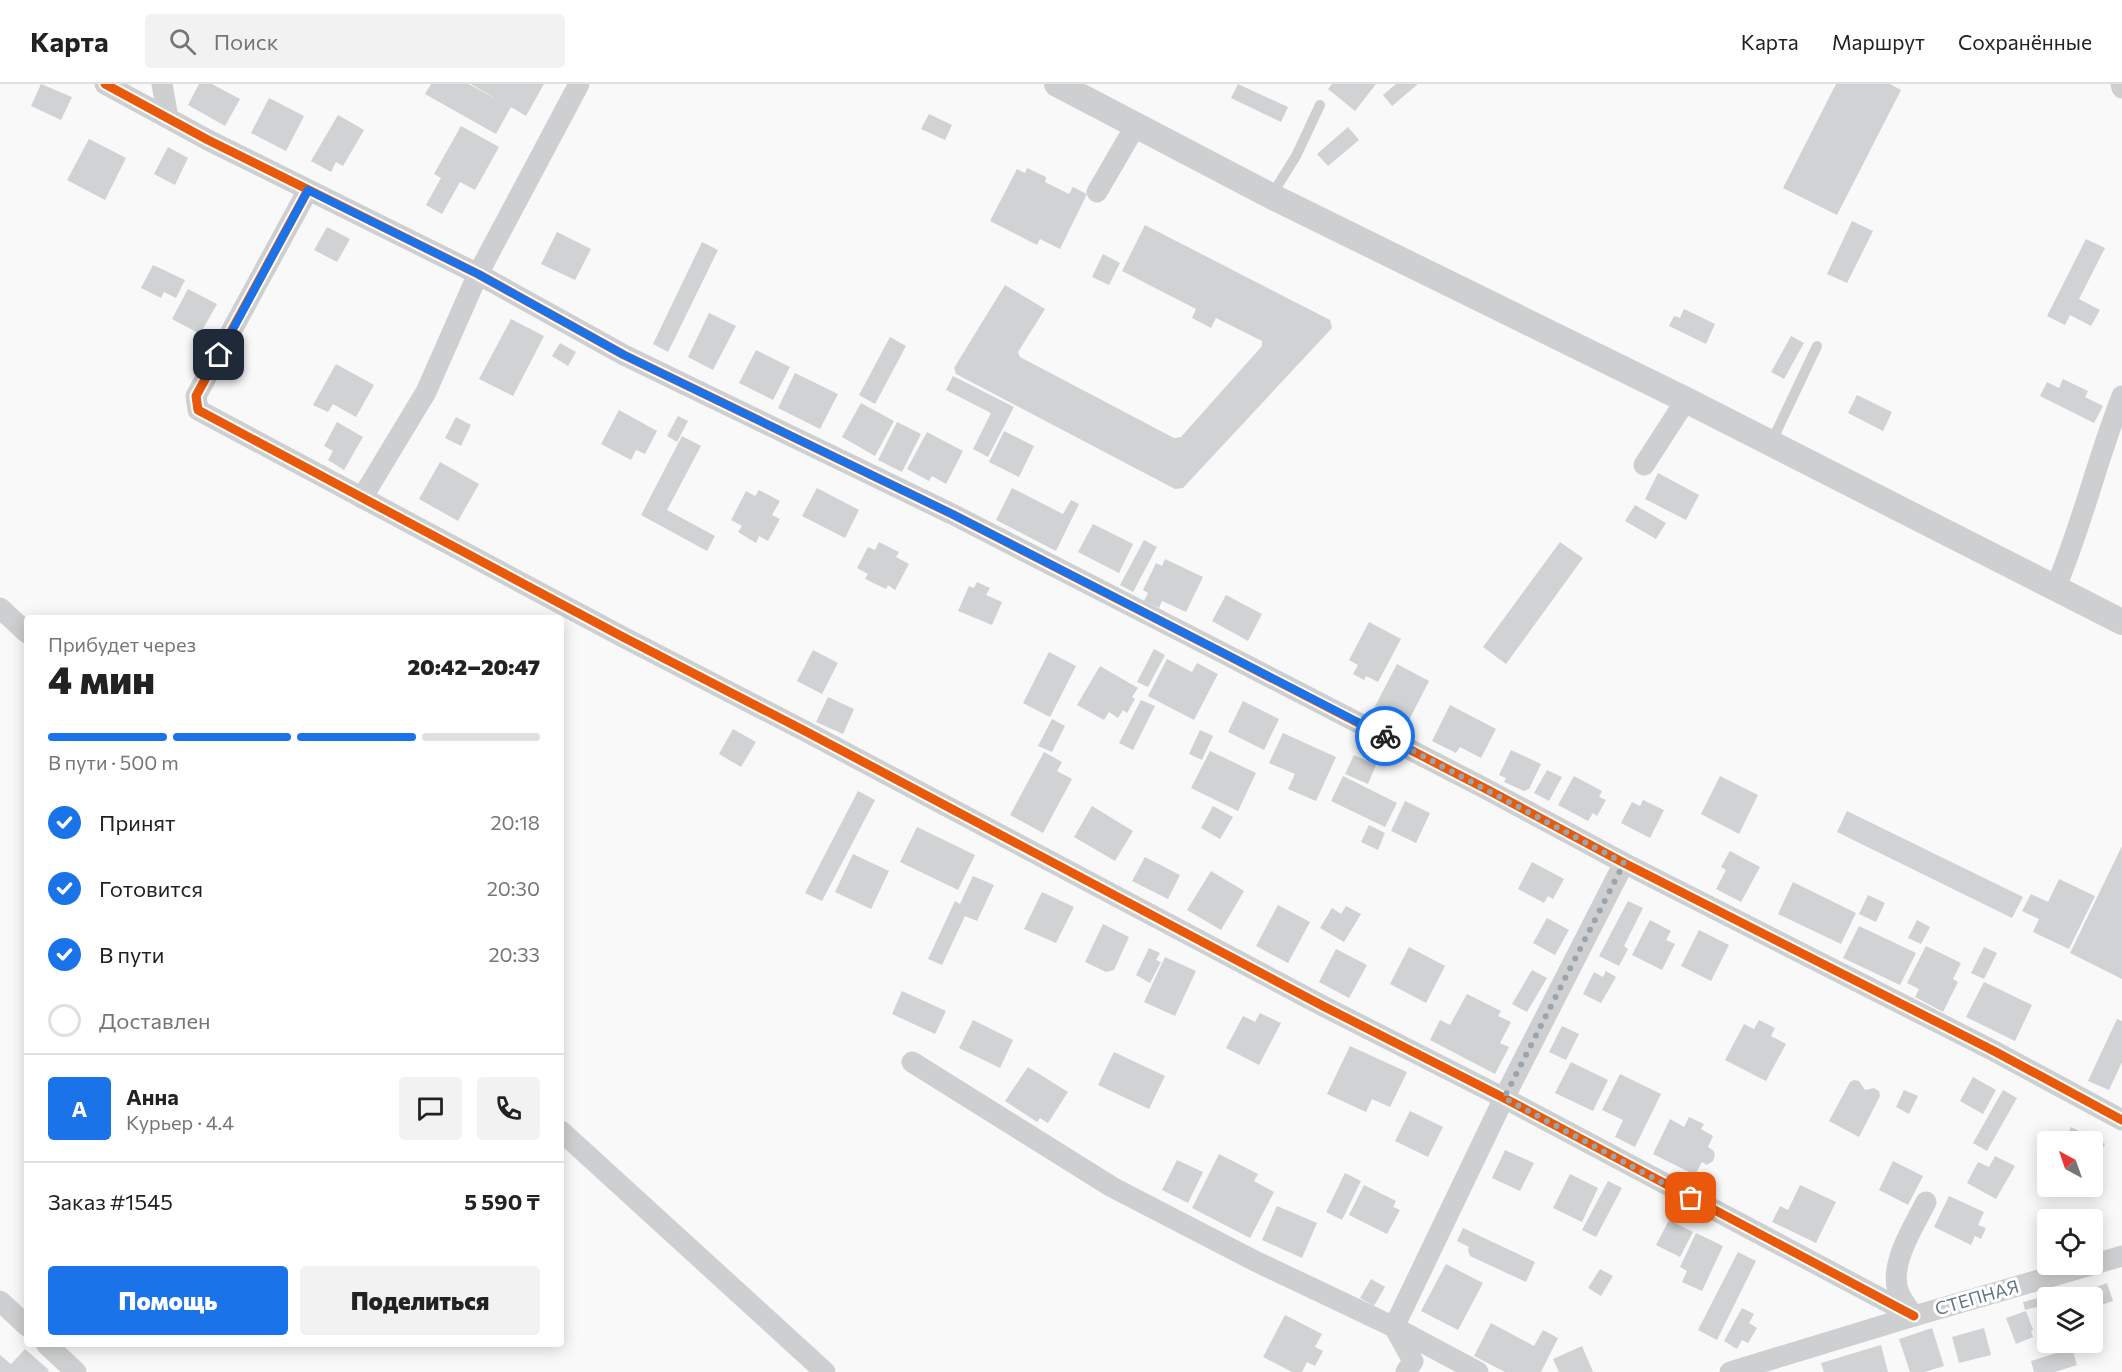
<!DOCTYPE html>
<html lang="ru">
<head>
<meta charset="utf-8">
<style>
	body { margin:0; font-family:Commissioner,sans-serif; background:#f2f2f2; color:#222; height:100vh; display:flex; flex-direction:column; font-size:22px; white-space:nowrap }
	* { box-sizing:border-box; margin:0 }
	p { font-size:20px; color:#767676 }
	.icon { flex:none; width:33px; height:33px; fill:none; stroke:currentColor; stroke-width:2; stroke-linecap:round; stroke-linejoin:round }
	.map { position:relative; flex:1; overflow:hidden }
	.side { position:absolute; left:24px; top:531px; width:540px; height:732px; display:flex; flex-direction:column; background:#fff; border-radius:6px; box-shadow:0 3px 15px #0003 }
	.side>* { flex:none }
	.needle { width:39px; rotate:320deg }
	.buttons { position:absolute; left:2037px; top:1047px; display:grid; gap:12px }
	.buttons a { display:grid; place-items:center; width:66px; height:66px; border-radius:6px; background:#fff; box-shadow:0 3px 15px #0003; font-size:30px }
	.pin { position:absolute; display:grid; place-items:center; width:51px; height:51px; color:#fff; margin:-26px; border-radius:12px; box-shadow:0 3px 9px #0006 }
	.courier { position:absolute; display:grid; place-items:center; width:60px; height:60px; margin:-30px; border:4px solid #1a73e8; border-radius:50%; background:#fff; color:#222; box-shadow:0 2px 8px #0007 }
	.summary em { font-style:normal; font-weight:800 }
	.summary div { display:flex; flex-direction:column-reverse }
	.summary { display:flex; align-items:center; justify-content:space-between; height:102px; padding:0 24px }
	h1 { font-size:39px; font-weight:800; line-height:45px }
	.bar { display:grid; grid-template-columns:repeat(4,1fr); gap:9px 6px; align-content:center; height:72px; padding:0 24px }
	.bar i { height:8px; border-radius:4px; background:#e0e0e0 }
	.bar .active { background:#1a73e8 }
	.bar p { grid-column:span 4 }
	.line { display:flex; align-items:center; gap:15px; padding:0 24px; border-top:2px solid #e0e0e0 }
	.line div { flex:1 }
	.round { display:grid; place-items:center; flex:none; width:63px; height:63px; border-radius:6px; background:#f2f2f2 }
	ol { padding:0 24px; list-style:none }
	li { display:flex; align-items:center; gap:18px; height:66px }
	li p { margin-inline-start:auto }
	li .icon { padding:6px; border-radius:50%; background:#1a73e8; color:#fff; stroke-width:4 }
	li:last-child { color:#767676 }
	li i { width:33px; height:33px; border:3px solid #e0e0e0; border-radius:50% }
	.primary-button { display:flex; gap:12px; margin-top:auto; padding:12px 24px }
	.primary-button a { flex:1; height:69px; border-radius:6px; background:#1a73e8; color:#fff; font-size:24px; font-weight:800; line-height:69px; text-align:center }
	.primary-button a+a { background:#f2f2f2; color:#222 }
	header { display:flex; align-items:center; gap:36px; box-sizing:border-box; height:84px; padding:0 30px; background:#fff; border-bottom:2px solid #e0e0e0 }
	header strong { font-size:28px }
	nav { display:flex; gap:33px; margin-inline-start:auto; font-size:21px }
	.search { width:420px; height:54px; background:#f2f2f2; display:flex; align-items:center; gap:15px; box-sizing:border-box; padding:0 21px; border-radius:6px; color:#767676; font-size:22px }
	.map>svg:first-child { display:block }
	.building { fill:#d0d2d3 }
	.lines { fill:none; stroke-linecap:round; stroke-linejoin:round }
	.service { stroke:#cecfd0; stroke-width:10 }
	.minor { stroke:#cecfd0; stroke-width:21 }
	.tertiary { stroke:#cecfd0; stroke-width:26 }
	.cycleway-casing { stroke:#fff; stroke-width:13 }
	.cycleway { stroke:#e8590c; stroke-width:9 }
	.done { stroke:#99a4ac; stroke-width:6; stroke-dasharray:0 10.8 }
	.route { stroke:#1a73e8; stroke-width:8 }
	.labels { text-anchor:middle; stroke-width:6; stroke-linejoin:round; paint-order:stroke }
	.street-label { font-size:18px; fill:#657683; stroke:#fff }
</style>
</head>
<body>
<header>
<strong>Карта</strong>
<div class="search"><svg class="icon" aria-label="search" viewBox="0 0 24 24"><circle cx="10" cy="10" r="6"/><path d="M15 15l6 6"/></svg>Поиск</div>
<nav><a>Карта</a><a>Маршрут</a><a>Сохранённые</a></nav>
</header>
<div class="map">
<svg width="2122" height="1288" viewBox="0 0 2122 1288">
	<rect width="100%" height="100%" fill="#f9f9f9"/>
	<g class="building">
		<path d="M41,0L72,13L61,36L31,22Z"/>
		<path d="M199,0H212L240,15L225,42L188,21Z"/>
		<path d="M431,0H469L501,18L471,0H544L526,32L511,23L496,50L425,10Z"/>
		<path d="M1238,0L1288,23L1281,38L1231,14Z"/>
		<path d="M1332,0H1376L1355,27L1328,5Z"/>
		<path d="M1396,0H1418L1392,22L1383,11Z"/>
		<path d="M1836,0H1890L1901,6L1837,131L1783,104Z"/>
		<path d="M269,14L304,32L286,67L251,49Z"/>
		<path d="M929,30L952,41L945,56L921,45Z"/>
		<path d="M338,31L364,46L343,82L336,78L331,88L311,77Z"/>
		<path d="M461,42L499,63L475,106L460,98L442,130L426,121L441,94L434,90Z"/>
		<path d="M1348,43L1359,56L1328,82L1317,70Z"/>
		<path d="M89,55L126,74L105,116L67,96Z"/>
		<path d="M168,63L188,74L175,101L154,90Z"/>
		<path d="M1027,84L1046,93L1045,98L1069,110L1073,103L1087,110L1060,165L1040,155L1037,161L990,137L1017,85L1025,89Z"/>
		<path d="M1852,137L1873,147L1847,199L1827,190Z"/>
		<path d="M1145,141L1330,236L1332,244L1183,404L1175,405L956,290L954,284L1005,201L1045,225L1018,268L1020,273L1174,354L1181,353L1262,262V257L1216,234L1211,244L1192,234L1196,225L1122,187Z"/>
		<path d="M327,143L350,155L337,178L314,166Z"/>
		<path d="M557,148L591,165L575,196L541,180Z"/>
		<path d="M2086,155L2105,164L2079,215L2100,226L2091,242L2070,231L2065,241L2047,232Z"/>
		<path d="M702,158L718,166L668,268L653,260Z"/>
		<path d="M1103,170L1120,179L1109,201L1092,193Z"/>
		<path d="M153,181L185,196L176,214L164,208L161,214L141,204Z"/>
		<path d="M188,205L217,220L200,250L172,235Z"/>
		<path d="M1684,225L1715,240L1706,260L1669,242L1674,232L1680,234Z"/>
		<path d="M709,229L736,242L713,286L688,273Z"/>
		<path d="M511,235L544,252L513,312L479,295Z"/>
		<path d="M1791,252L1804,259L1784,295L1771,288Z"/>
		<path d="M890,253L906,262L875,320L859,311Z"/>
		<path d="M560,259L576,268L568,282L552,272Z"/>
		<path d="M756,266L790,283L773,316L739,299Z"/>
		<path d="M336,280L374,301L356,333L333,320L328,328L313,321Z"/>
		<path d="M795,289L838,310L820,345L778,324Z"/>
		<path d="M953,292L1014,323L988,373L973,365L991,329L946,306Z"/>
		<path d="M2063,295L2088,307L2085,313L2103,322L2094,339L2040,312L2047,298L2059,304Z"/>
		<path d="M1857,311L1892,328L1883,347L1848,329Z"/>
		<path d="M861,319L894,337L875,372L842,353Z"/>
		<path d="M619,326L657,347L645,370L636,366L631,376L601,360Z"/>
		<path d="M678,332L688,337L677,358L667,352Z"/>
		<path d="M456,333L471,341L461,362L445,354Z"/>
		<path d="M337,338L363,353L344,386L328,376L333,367L324,362Z"/>
		<path d="M897,338L921,350L902,388L878,376Z"/>
		<path d="M1004,347L1034,362L1019,393L989,378Z"/>
		<path d="M927,348L963,367L946,400L932,392L929,397L907,385Z"/>
		<path d="M682,352L701,362L667,426L715,452L707,467L641,431Z"/>
		<path d="M440,378L479,400L458,437L419,415Z"/>
		<path d="M1658,389L1699,411L1686,436L1645,415Z"/>
		<path d="M817,404L859,426L845,454L802,432Z"/>
		<path d="M1012,404L1063,430L1071,416L1079,420L1056,467L996,436Z"/>
		<path d="M759,406L780,417L772,431L780,435L768,457L759,452L756,459L738,448L742,442L731,436L746,407L755,412Z"/>
		<path d="M1635,421L1666,439L1656,455L1625,437Z"/>
		<path d="M1093,440L1133,460L1119,489L1078,468Z"/>
		<path d="M1144,456L1157,463L1133,508L1120,501Z"/>
		<path d="M879,458L899,468L896,473L909,480L895,506L888,501L886,505L865,495L868,490L857,484L868,463L875,466Z"/>
		<path d="M1560,458L1583,474L1506,580L1483,563Z"/>
		<path d="M1165,475L1203,493L1186,528L1162,517L1159,524L1144,517L1148,509L1143,506L1156,479L1162,482Z"/>
		<path d="M977,498L990,504L986,511L1002,518L992,541L958,527L969,502L974,504Z"/>
		<path d="M1226,511L1262,530L1248,557L1212,537Z"/>
		<path d="M1369,538L1401,555L1378,598L1366,592L1364,596L1353,590L1358,581L1349,576Z"/>
		<path d="M1154,565L1165,571L1148,603L1137,598Z"/>
		<path d="M813,566L838,579L822,610L797,597Z"/>
		<path d="M1049,568L1076,582L1050,633L1023,619Z"/>
		<path d="M1167,575L1192,588L1197,579L1218,590L1194,636L1148,612Z"/>
		<path d="M1397,580L1429,597L1408,638L1396,632L1392,641L1371,630Z"/>
		<path d="M1100,582L1138,604L1132,613L1135,615L1127,629L1123,626L1118,634L1109,628L1104,636L1077,621Z"/>
		<path d="M828,613L854,625L843,650L816,638Z"/>
		<path d="M1141,616L1155,622L1133,666L1119,659Z"/>
		<path d="M1243,617L1279,635L1264,666L1228,648Z"/>
		<path d="M1450,621L1496,645L1481,674L1460,663L1456,669L1432,657Z"/>
		<path d="M1052,635L1065,642L1052,668L1038,662Z"/>
		<path d="M733,645L756,658L741,683L719,670Z"/>
		<path d="M1200,646L1213,652L1202,676L1189,670Z"/>
		<path d="M1283,649L1336,673L1316,717L1288,705L1295,690L1269,679Z"/>
		<path d="M1511,666L1541,680L1529,705L1524,707L1504,698L1506,694L1499,691Z"/>
		<path d="M1210,667L1256,689L1238,727L1191,704Z"/>
		<path d="M1044,668L1062,678L1057,687L1072,695L1043,749L1010,731Z"/>
		<path d="M1354,671L1376,681L1368,700L1345,690Z"/>
		<path d="M1547,686L1562,693L1549,717L1534,709Z"/>
		<path d="M1343,692L1397,719L1385,743L1331,717Z"/>
		<path d="M1574,692L1602,707L1599,713L1606,716L1597,732L1593,729L1588,737L1558,721Z"/>
		<path d="M1720,692L1758,711L1739,750L1701,730Z"/>
		<path d="M858,707L875,716L822,817L805,809Z"/>
		<path d="M1643,716L1664,726L1650,754L1621,739L1632,718L1640,722Z"/>
		<path d="M1405,717L1430,729L1416,759L1391,747Z"/>
		<path d="M1092,722L1133,747L1115,777L1074,753Z"/>
		<path d="M1213,722L1233,733L1220,755L1201,744Z"/>
		<path d="M1847,727L2023,813L2012,834L1837,748Z"/>
		<path d="M1369,741L1385,749L1378,766L1361,758Z"/>
		<path d="M917,743L975,771L958,806L900,778Z"/>
		<path d="M2122,762V895L2070,869Z"/>
		<path d="M1730,767L1760,783L1741,818L1716,805L1726,786L1721,783Z"/>
		<path d="M853,770L889,787L871,825L835,808Z"/>
		<path d="M1145,773L1180,791L1168,815L1132,797Z"/>
		<path d="M1532,778L1564,795L1553,815L1548,812L1544,819L1518,805Z"/>
		<path d="M1211,787L1244,807L1221,846L1187,826Z"/>
		<path d="M973,792L994,801L977,837L965,832L942,881L928,875L955,817L960,820Z"/>
		<path d="M2059,795L2095,812L2069,865L2033,848L2039,835L2022,827L2031,810L2048,818Z"/>
		<path d="M1793,798L1856,829L1841,860L1778,830Z"/>
		<path d="M1042,808L1074,823L1056,859L1024,845Z"/>
		<path d="M1868,811L1885,819L1876,838L1859,830Z"/>
		<path d="M1628,817L1643,824L1624,862L1628,865L1619,882L1599,872Z"/>
		<path d="M1278,821L1310,838L1288,879L1256,862Z"/>
		<path d="M1346,822L1361,830L1344,858L1320,844L1332,824L1341,830Z"/>
		<path d="M1547,834L1569,846L1555,871L1533,859Z"/>
		<path d="M1650,836L1671,847L1666,856L1675,860L1662,886L1632,871Z"/>
		<path d="M1917,836L1930,843L1921,860L1908,854Z"/>
		<path d="M1103,840L1129,853L1114,886L1106,888L1085,878Z"/>
		<path d="M1859,842L1916,869L1900,901L1843,874Z"/>
		<path d="M1699,846L1729,861L1711,897L1681,882Z"/>
		<path d="M1926,862L1961,879L1953,895L1958,898L1943,928L1915,913L1919,905L1907,899Z"/>
		<path d="M1409,863L1445,882L1426,919L1390,900Z"/>
		<path d="M1984,863L1997,869L1984,895L1971,889Z"/>
		<path d="M1149,864L1160,869L1156,876L1161,878L1150,899L1136,891Z"/>
		<path d="M1336,865L1367,881L1349,914L1319,898Z"/>
		<path d="M1165,873L1196,887L1175,932L1144,918Z"/>
		<path d="M1532,886L1547,894L1527,928L1512,920Z"/>
		<path d="M1606,887L1616,893L1601,919L1583,910L1594,888L1603,893Z"/>
		<path d="M1984,898L2032,921L2015,957L1966,933Z"/>
		<path d="M902,907L946,927L935,950L892,930Z"/>
		<path d="M1467,910L1501,927L1498,932L1511,938L1500,959L1509,963L1495,990L1430,956L1440,936L1450,941Z"/>
		<path d="M1260,929L1281,939L1259,981L1226,964L1243,932L1255,938Z"/>
		<path d="M2117,935L2122,937V978L2109,1006L2088,997Z"/>
		<path d="M973,936L1013,956L1000,984L959,964Z"/>
		<path d="M1759,936L1775,944L1771,952L1786,960L1766,997L1725,976L1744,940L1754,945Z"/>
		<path d="M1562,942L1579,950L1566,976L1549,968Z"/>
		<path d="M1350,962L1407,988L1390,1023L1372,1015L1366,1028L1327,1010Z"/>
		<path d="M1114,968L1165,992L1149,1025L1098,1001Z"/>
		<path d="M1571,978L1608,996L1593,1027L1555,1009Z"/>
		<path d="M1028,983L1068,1008L1048,1039L1040,1034L1037,1038L1005,1017Z"/>
		<path d="M1620,990L1661,1010L1635,1063L1615,1053L1623,1036L1602,1026Z"/>
		<path d="M1973,993L1996,1006L1983,1030L1960,1017Z"/>
		<path d="M1854,996L1859,997L1865,1006L1874,1004L1879,1007L1880,1012L1859,1053L1829,1037L1850,998Z"/>
		<path d="M1904,1006L1918,1012L1909,1030L1896,1023Z"/>
		<path d="M2003,1006L2017,1014L1987,1067L1973,1059Z"/>
		<path d="M1410,1027L1443,1043L1428,1073L1395,1057Z"/>
		<path d="M1689,1033L1704,1040L1701,1045L1713,1052L1708,1063L1713,1066L1715,1071L1713,1077L1707,1081L1702,1078L1695,1091L1653,1070L1670,1035L1684,1043Z"/>
		<path d="M2071,1043L2105,1060L2092,1084V1058H2064Z"/>
		<path d="M1505,1066L1534,1079L1520,1107L1492,1094Z"/>
		<path d="M1219,1070L1258,1090L1254,1097L1274,1108L1250,1154L1192,1124Z"/>
		<path d="M1995,1072L2015,1082L1996,1115L1967,1099L1978,1078L1989,1083Z"/>
		<path d="M1177,1076L1203,1088L1188,1119L1162,1106Z"/>
		<path d="M1893,1077L1923,1092L1908,1121L1879,1106Z"/>
		<path d="M1345,1089L1361,1097L1342,1136L1326,1128Z"/>
		<path d="M1570,1090L1598,1104L1582,1138L1553,1124Z"/>
		<path d="M1608,1097L1622,1104L1596,1153L1582,1146Z"/>
		<path d="M1364,1101L1396,1117L1393,1123L1400,1126L1387,1150L1349,1131Z"/>
		<path d="M1800,1101L1836,1118L1816,1159L1772,1138L1780,1122L1788,1126Z"/>
		<path d="M1949,1112L1984,1128L1978,1141L1986,1144L1981,1155L1975,1152L1971,1161L1934,1143Z"/>
		<path d="M1277,1122L1317,1139L1302,1174L1262,1156Z"/>
		<path d="M1669,1136L1693,1148L1680,1173L1656,1161Z"/>
		<path d="M1463,1144L1535,1178L1526,1198L1470,1172L1468,1166L1469,1163L1457,1157Z"/>
		<path d="M1696,1149L1723,1162L1702,1207L1682,1198L1687,1187L1680,1183Z"/>
		<path d="M1738,1168L1756,1177L1717,1256L1698,1246Z"/>
		<path d="M1446,1180L1483,1199L1458,1246L1421,1227Z"/>
		<path d="M1600,1185L1613,1192L1601,1212L1588,1204Z"/>
		<path d="M1371,1195L1385,1203L1374,1222L1360,1214Z"/>
		<path d="M2107,1199L2113,1217L2092,1224V1214H2066Z"/>
		<path d="M2038,1214L2040,1222L2025,1226L2023,1218Z"/>
		<path d="M1742,1224L1754,1230L1749,1239L1757,1244L1748,1259L1742,1256L1737,1265L1724,1257Z"/>
		<path d="M2026,1227L2033,1246L2031,1247L2033,1253L2016,1260L2006,1234Z"/>
		<path d="M1285,1231L1322,1250L1315,1263L1323,1267L1315,1282L1307,1278L1302,1288H1292L1263,1273Z"/>
		<path d="M1491,1239L1534,1262L1543,1246L1558,1254L1541,1288H1505L1474,1272Z"/>
		<path d="M1932,1244L1944,1282L1925,1288H1910L1899,1255Z"/>
		<path d="M1984,1244L1991,1271L1959,1279L1952,1253Z"/>
		<path d="M1881,1261L1888,1288H1824L1821,1279Z"/>
		<path d="M1582,1262L1593,1288H1559L1553,1275Z"/>
		<path d="M2072,1264L2077,1281L2055,1288H2034L2031,1277Z"/>
		<path d="M25,1265L49,1286L48,1288H0V1271L11,1280Z"/>
	</g>
	<g class="lines">
		<g class="service">
			<path d="M1271,112L1296,72L1320,21"/>
			<path d="M1771,359L1817,262"/>
		</g>
		<g class="minor">
			<path d="M105,0L208,56L478,190L624,271L952,430L1223,569L1490,707L1624,779L1994,967L2122,1036"/>
			<path d="M162,0L168,34"/>
			<path d="M2121,0L2122,4"/>
			<path d="M308,106L196,312L198,326L623,553L805,647L1323,922L1504,1014L1914,1232"/>
			<path d="M1097,108L1136,41"/>
			<path d="M1644,381L1686,316"/>
			<path d="M362,414L426,308L478,190L579,0"/>
			<path d="M2055,505C2082,442 2097,375 2122,312"/>
			<path d="M0,524L27,549"/>
			<path d="M912,978L1112,1103L1253,1176L1394,1243L1478,1288"/>
			<path d="M561,1047L825,1288"/>
			<path d="M0,1217L27,1242"/>
			<path d="M1913,1231C1909,1225 1903,1218 1900,1211C1886,1184 1914,1142 1926,1118"/>
			<path d="M46,1260L76,1288"/>
			<path d="M1406,1288L1413,1277L1394,1243L1504,1014L1624,779"/>
			<path d="M1730,1288L1914,1232L2122,1172"/>
		</g>
		<path class="tertiary" d="M1057,0L1271,112L1686,316L2122,538"/>
		<defs>
			<g id="cycleway">
				<path d="M105,0L208,56L478,190L624,271L952,430L1223,569L1490,707L1624,779L1994,967L2122,1036"/>
				<path d="M308,106L196,312L198,326L623,553L805,647L1323,922L1504,1014L1914,1232"/>
			</g>
		</defs>
		<use href="#cycleway" class="cycleway-casing"/>
		<use href="#cycleway" class="cycleway"/>
	</g>
	<g class="lines">
		<path class="done" d="M1385,652L1624,779L1504,1014L1691,1114"/>
		<path class="route" d="M219,271L308,106L478,190L624,271L952,430L1385,652"/>
	</g>
	<g class="labels">
		<g class="street-label">
			<text transform="translate(1977 1214) rotate(-16)" y="6">СТЕПНАЯ</text>
		</g>
	</g>
</svg>
<div class="buttons">
<a><svg class="needle" viewBox="-14 -14 28 28"><path d="M0-13l5 13h-10z" fill="#e53935"/><path d="M0 13l5-13h-10z" fill="#767676"/></svg></a>
<a><svg class="icon" aria-label="locate" viewBox="0 0 24 24"><circle cx="12" cy="12" r="6"/><path d="M12 2v4M12 18v4M2 12h4M18 12h4"/></svg></a>
<a><svg class="icon" aria-label="layers" viewBox="0 0 24 24"><path d="M12 4l9 5-9 5-9-5zM3 14l9 5 9-5"/></svg></a>
</div>
<div class="pin" style="left:1691px;top:1114px;background:#ea580c"><svg class="icon" aria-label="bag" viewBox="0 0 24 24"><path d="M5 8h14l-1 12H6zM9 8a3 3 0 0 1 6 0"/></svg></div>
<div class="pin" style="left:219px;top:271px;background:#1f2937"><svg class="icon" aria-label="home" viewBox="0 0 24 24"><path d="M3 11l9-7 9 7M6 9v11h12V9"/></svg></div>
<div class="courier" style="left:1385px;top:652px"><svg class="icon" aria-label="bike" viewBox="0 0 24 24"><circle cx="6" cy="16" r="4"/><circle cx="18" cy="16" r="4"/><path d="M6 16l4-8h5l3 8M10 8l3 8H6M13 5h3"/></svg></div>
<section class="side">
<div class="summary"><div><h1>4 мин</h1><p>Прибудет через</p></div><em>20:42–20:47</em></div>
<div class="bar"><i class="active"></i><i class="active"></i><i class="active"></i><i></i><p>В пути · 500 m</p></div>
<ol>
<li><svg class="icon" aria-label="check" viewBox="0 0 24 24"><path d="M5 12l5 5 9-10"/></svg>Принят<p>20:18</p></li>
<li><svg class="icon" aria-label="check" viewBox="0 0 24 24"><path d="M5 12l5 5 9-10"/></svg>Готовится<p>20:30</p></li>
<li><svg class="icon" aria-label="check" viewBox="0 0 24 24"><path d="M5 12l5 5 9-10"/></svg>В пути<p>20:33</p></li>
<li><i></i>Доставлен</li>
</ol>
<div class="line" style="height:108px"><b class="round" style="background:#1a73e8;color:#fff">А</b><div><b>Анна</b><p>Курьер · 4.4</p></div><a class="round"><svg class="icon" aria-label="chat" viewBox="0 0 24 24"><path d="M4 5h16v11H9l-5 4z"/></svg></a><a class="round"><svg class="icon" aria-label="phone" viewBox="0 0 24 24"><path d="M5 4h4l2 5-3 2q2 4 5 5l2-3 5 2v4C11 20 4 13 5 4z"/></svg></a></div>
<div class="line" style="height:78px"><div>Заказ #1545</div><b>5 590 ₸</b></div>
<div class="primary-button"><a>Помощь</a><a>Поделиться</a></div>
</section>
</div>
</body>
</html>
